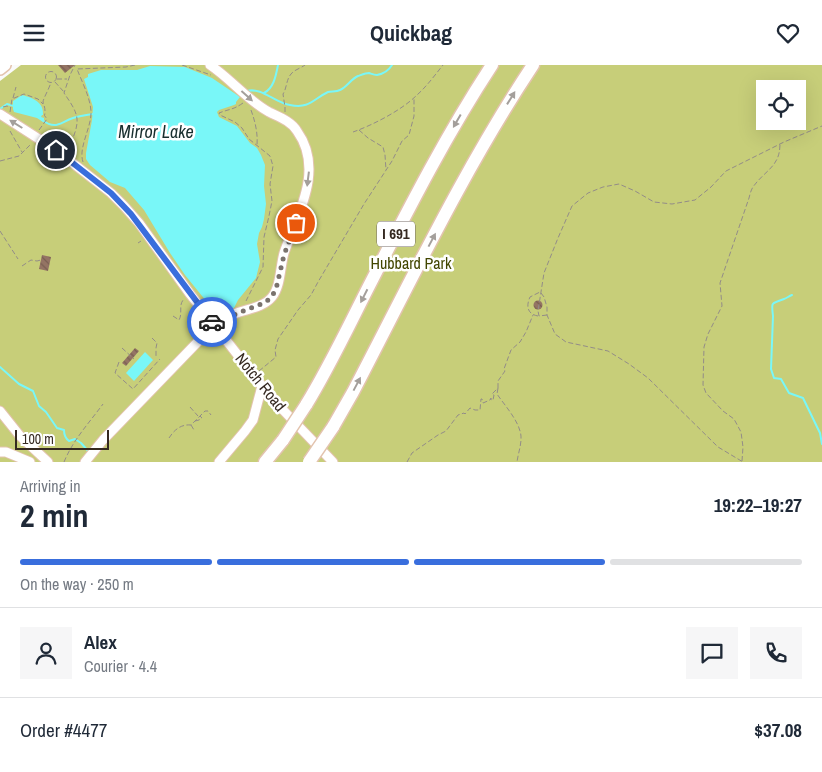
<!DOCTYPE html>
<html lang="en">
<head>
<meta charset="utf-8">
<style>
	body { margin:0; font-family:"Archivo Narrow",sans-serif; background:#f6f6f7; color:#1f2937; height:100vh; display:flex; flex-direction:column; font-size:19px; white-space:nowrap }
	* { box-sizing:border-box; margin:0 }
	p { font-size:16px; color:#747a83 }
	.icon { flex:none; width:28px; height:28px; fill:none; stroke:currentColor; stroke-width:2; stroke-linecap:round; stroke-linejoin:round }
	.map { position:relative; height:397px; overflow:hidden }
	.drawer { display:flex; flex-direction:column; background:#fff; flex:1 }
	.drawer>* { flex:none }
	.buttons { position:absolute; left:756px; top:15px; display:grid; gap:10px }
	.buttons a { display:grid; place-items:center; width:50px; height:50px; border-radius:0px; background:#fff; box-shadow:0 5px 20px #0002; font-size:25px }
	.scale { position:absolute; left:15px; bottom:12px; width:94px; box-sizing:border-box; padding-left:5px; border:2px solid #352921; border-top:0; font-size:14px; line-height:18px; white-space:nowrap; color:#352921; -webkit-text-stroke:4px #fff; paint-order:stroke }
	.pin { position:absolute; display:grid; place-items:center; width:42px; height:42px; color:#fff; margin:-21px; border:2px solid #fff; border-radius:50%; box-shadow:0 1px 5px #0007 }
	.courier { position:absolute; display:grid; place-items:center; width:50px; height:50px; margin:-25px; border:4px solid #396edd; border-radius:50%; background:#fff; color:#222; box-shadow:0 1px 6px #0007 }
	.head em { font-style:normal; font-weight:800 }
	.head div { display:flex; flex-direction:column-reverse }
	.head { display:flex; align-items:center; justify-content:space-between; height:85px; padding:0 20px }
	h1 { font-size:32px; font-weight:800; line-height:38px }
	.bar { display:grid; grid-template-columns:repeat(4,1fr); gap:8px 5px; align-content:center; height:60px; padding:0 20px }
	.bar i { height:6px; border-radius:4px; background:#e0e1e3 }
	.bar .on { background:#396edd }
	.bar p { grid-column:span 4 }
	.line { display:flex; align-items:center; gap:12px; padding:0 20px; border-top:1px solid #e0e1e3 }
	.line div { flex:1 }
	.round { display:grid; place-items:center; flex:none; width:52px; height:52px; border-radius:0px; background:#f6f6f7 }
	header { display:flex; justify-content:space-between; align-items:center; height:65px; padding:0 20px; background:#fff; font-size:22px; font-weight:800 }
	.map>svg:first-child { display:block }
	.park { fill:#c7ce79; fill-rule:evenodd }
	.water { fill:#79f7f8 }
	.lines { fill:none; stroke-linecap:round; stroke-linejoin:round }
	.stream { stroke:#79f7f8; stroke-width:2 }
	.building { fill:url(#building-back-hatch) }
	.minor-casing { stroke:#e3c3ae; stroke-width:11 }
	.major-casing { stroke:#e3c3ae; stroke-width:14 }
	.highway-casing { stroke:#e3c3ae; stroke-width:15 }
	.path { stroke:#938c88; stroke-width:1; stroke-dasharray:5 2.5; stroke-linecap:butt }
	.minor { stroke:#fff; stroke-width:9 }
	.major { stroke:#fff; stroke-width:11 }
	.highway { stroke:#fff; stroke-width:12 }
	.highway-bridge-casing { stroke:#e3c3ae; stroke-width:15; stroke-linecap:butt }
	.highway-bridge { stroke:#fff; stroke-width:12 }
	.oneway { fill:#a49f9b }
	.done { stroke:#7a726d; stroke-width:5; stroke-dasharray:0 9 }
	.route { stroke:#396edd; stroke-width:6 }
	.labels { text-anchor:middle; stroke-width:5; stroke-linejoin:round; paint-order:stroke }
	.shield { fill:#fff; stroke:#726964; stroke-width:1 }
	.shield-label { font-size:15px; font-weight:bold; fill:#352921 }
	.park-label { font-size:16px; fill:#424600; stroke:#fff }
	.street-label { font-size:16px; fill:#352921; stroke:#fff }
	.water-label { font-size:18px; font-style:italic; fill:#182e2e; stroke:#fff }
</style>
</head>
<body>
<header><svg class="icon" aria-label="menu" viewBox="0 0 24 24"><path d="M4 6h16M4 12h16M4 18h16"/></svg>Quickbag<svg class="icon" aria-label="heart" viewBox="0 0 24 24"><path d="M12 20l-8-8c-3-5 5-10 8-4 3-6 11-1 8 4z"/></svg></header>
<div class="map">
<svg width="822" height="397" viewBox="0 0 822 397">
	<defs>
		<pattern id="building-back-hatch" width="6" height="6" patternUnits="userSpaceOnUse" patternTransform="scale(1.25)"><rect width="6" height="6" fill="#947464"/><path d="M-1 5l2 2M0 0l6 6M5-1l2 2" fill="none" stroke="#7a5f52"/></pattern>
	</defs>
	<rect width="100%" height="100%" fill="#fafafa"/>
	<path class="park" d="M21,0H822V397H0V16ZM765,24H798V56H765Z"/>
	<g class="water">
		<path d="M150,1L185,2L212,13L240,32L236,37V39L234,40L219,45L217,47L219,52L237,61L250,78L257,83L261,90L265,100L264,121L266,139L264,154L262,162L259,168L257,179L260,197L256,213L238,235L234,243L229,247H215L185,210L170,188L144,145L125,123L110,117L90,100L86,94V88L92,55L93,42L84,14L88,12V9L101,5H137Z"/>
		<path d="M22,30C33,33 44,37 43,50H42L41,52L44,53V55L43,57L37,53L14,47L13,44V36Z"/>
		<path d="M145,287L153,295L134,316L126,308Z"/>
	</g>
	<g class="lines">
		<g class="stream">
			<path d="M247,26C262,22 275,38 290,40C310,44 313,34 328,27C332,26 336,27 340,25C347,22 351,14 358,11C361,10 366,8 369,8C372,9 374,10 377,10C383,9 389,5 392,0"/>
			<path d="M264,28C274,23 276,10 278,0"/>
			<path d="M0,44L7,39L14,41"/>
			<path d="M42,55C56,65 59,58 73,53C79,51 86,50 93,49"/>
			<path d="M792,230C789,231 787,233 784,234C772,239 771,235 773,251L771,304L774,313L781,314L789,328L803,333L820,368L822,379"/>
			<path d="M0,302L19,319L33,326L39,341L46,347L57,363L64,365C64,370 65,373 69,376L75,374L81,378L89,387"/>
		</g>
	</g>
	<g class="building">
		<path d="M58,0H75L65,8Z"/>
		<path d="M42,190L51,192L48,206L39,204Z"/>
		<circle cx="538" cy="240" r="4.5"/>
		<path d="M135,283L139,286L126,301L122,298Z"/>
	</g>
	<g class="lines">
		<defs>
			<g id="minor">
				<path d="M0,49L56,85L111,128L124,141L139,158L190,229L262,321L284,346L333,397"/>
				<path d="M0,346L20,371L48,397"/>
				<path d="M0,387H6L30,397"/>
				<path d="M85,397L103,375L214,260C221,256 227,252 234,249C246,244 263,243 272,232C281,221 280,202 284,188C297,150 325,105 297,66C291,56 279,52 269,47C247,35 231,14 210,0"/>
				<path d="M219,397L245,366L253,355L262,321"/>
			</g>
			<path id="major" d="M0,4L5,0"/>
			<g id="highway">
				<path d="M306,340C330,301 349,260 370,219C408,145 446,70 492,0"/>
				<path d="M333,362L353,327C411,216 464,104 533,0"/>
				<path d="M265,397L283,375"/>
			</g>
		</defs>
		<use href="#minor" class="minor-casing"/>
		<use href="#major" class="major-casing"/>
		<use href="#highway" class="highway-casing"/>
		<g class="path">
			<path d="M182,0L211,10"/>
			<circle cx="51" cy="12" r="5.5"/>
			<path d="M57,14H67"/>
			<path d="M55,17L64,27"/>
			<path d="M13,33L16,22"/>
			<path d="M243,38C233,45 229,44 219,48L220,50L235,57L242,63L249,74L270,91L273,101L270,119L272,136L269,151L264,172L263,202L246,236"/>
			<path d="M3,42L7,41L11,43"/>
			<path d="M251,45C255,56 258,68 257,80"/>
			<path d="M10,47L12,34L24,29L38,34L43,39"/>
			<path d="M285,47V42L283,29C287,23 286,15 291,9C294,5 301,3 305,0"/>
			<path d="M39,65L47,54C43,48 45,53 45,46C45,43 44,40 43,37C43,34 50,22 51,17"/>
			<path d="M359,65L368,73L383,82L385,90L386,105"/>
			<path d="M10,66L22,87"/>
			<path d="M353,67C373,60 402,45 417,30C427,21 435,10 443,0"/>
			<path d="M68,85C72,74 80,61 76,49C74,42 68,34 64,28L70,10L75,0"/>
			<path d="M0,96L19,91L31,79"/>
			<path d="M83,97C78,82 92,62 91,46C90,32 82,17 77,4L126,2L135,0"/>
			<path d="M0,166L18,194"/>
			<path d="M138,178L141,176"/>
			<path d="M22,201L31,195L37,196L41,195"/>
			<path d="M541,228L544,232L547,242V250L555,269L566,277L608,286L629,299L648,313L718,382L743,397"/>
			<path d="M547,250L539,251L538,246L544,208L558,173L572,141L588,128L603,122L619,119L635,126L654,137L672,139L695,135L711,122L726,106L784,77L822,61"/>
			<path d="M173,251L179,255C183,248 178,240 184,234"/>
			<path d="M538,251C527,249 526,241 530,232L540,227"/>
			<path d="M152,273L157,278L156,283V291"/>
			<path d="M122,283L134,294"/>
			<path d="M119,297L115,308L133,324L160,294"/>
			<path d="M259,306L276,292L275,285L278,274L298,245L311,230L318,217L364,139L392,96L402,76L409,70L414,51V33"/>
			<path d="M498,323L497,329C505,341 522,359 521,374C521,381 518,389 517,397"/>
			<path d="M190,342L198,351"/>
			<path d="M195,356L199,355L202,353L200,351"/>
			<path d="M191,360L194,365"/>
			<path d="M169,373C174,365 181,359 191,360L205,346H208L211,350"/>
			<path d="M742,396L743,382L741,367L734,354L723,346L706,328L703,320L704,282L708,269L722,241L720,218L749,133C750,129 751,125 753,122C765,105 780,102 780,79"/>
			<path d="M64,397C73,375 89,358 103,339"/>
			<path d="M407,397L412,388L438,370L446,366L458,350L464,348L465,349L470,343L475,345H480L481,334H482L483,338L490,335L491,333V335H493L494,330L492,329L498,323V316L505,306L504,304L511,285L520,277L526,267L533,250"/>
		</g>
		<use href="#minor" class="minor"/>
		<use href="#major" class="major"/>
		<use href="#highway" class="highway"/>
		<defs>
			<g id="highway-bridge">
				<path d="M283,375L306,340"/>
				<path d="M309,397L333,362"/>
			</g>
		</defs>
		<use href="#highway-bridge" class="highway-bridge-casing"/>
		<use href="#highway-bridge" class="highway-bridge"/>
	</g>
	<defs><path id="oneway-solid" d="M-6-.8H1V-3.2L6.5 0L1 3.2V.8H-6Z" transform="scale(1.25)"/></defs>
	<g class="oneway">
		<use href="#oneway-solid" transform="translate(247 31) rotate(42)"/>
		<use href="#oneway-solid" transform="translate(511 33) rotate(-58)"/>
		<use href="#oneway-solid" transform="translate(457 56) rotate(120)"/>
		<use href="#oneway-solid" transform="translate(16 59) rotate(-148)"/>
		<use href="#oneway-solid" transform="translate(308 114) rotate(97)"/>
		<use href="#oneway-solid" transform="translate(432 175) rotate(-62)"/>
		<use href="#oneway-solid" transform="translate(364 231) rotate(117)"/>
		<use href="#oneway-solid" transform="translate(357 319) rotate(-62)"/>
	</g>
	<g class="lines">
		<path class="done" d="M212,257L214,260L236,249L266,237L272,231L276,224L284,190L296,158"/>
		<path class="route" d="M56,85L111,128L131,149L212,257"/>
	</g>
	<g class="labels">
		<rect class="shield" x="377" y="156.5" width="38" height="25" rx="4"/>
		<g class="shield-label">
			<text x="396" y="174">I 691</text>
		</g>
		<g class="park-label">
			<text x="411" y="204">Hubbard Park</text>
		</g>
		<g class="street-label">
			<text transform="translate(261 317) rotate(51)" y="6">Notch Road</text>
		</g>
		<g class="water-label">
			<text x="156" y="73">Mirror Lake</text>
		</g>
	</g>
</svg>
<div class="buttons">
<a><svg class="icon" aria-label="locate" viewBox="0 0 24 24"><circle cx="12" cy="12" r="6"/><path d="M12 2v4M12 18v4M2 12h4M18 12h4"/></svg></a>
</div>
<div class="scale">100 m</div>
<div class="pin" style="left:296px;top:158px;background:#ea580c"><svg class="icon" aria-label="bag" viewBox="0 0 24 24"><path d="M5 8h14l-1 12H6zM9 8a3 3 0 0 1 6 0"/></svg></div>
<div class="pin" style="left:56px;top:85px;background:#1f2937"><svg class="icon" aria-label="home" viewBox="0 0 24 24"><path d="M3 11l9-7 9 7M6 9v11h12V9"/></svg></div>
<div class="courier" style="left:212px;top:257px"><svg class="icon" aria-label="car" viewBox="0 0 24 24"><path d="M5 17H2v-5l4-1 3-4h7l3 4 3 1v5h-3M9 17h6M6 11h13"/><circle cx="7" cy="17" r="2"/><circle cx="17" cy="17" r="2"/></svg></div>
</div>
<section class="drawer">
<div class="head"><div><h1>2 min</h1><p>Arriving in</p></div><em>19:22–19:27</em></div>
<div class="bar"><i class="on"></i><i class="on"></i><i class="on"></i><i></i><p>On the way · 250 m</p></div>
<div class="line" style="height:90px"><a class="round"><svg class="icon" aria-label="person" viewBox="0 0 24 24"><circle cx="12" cy="8" r="4"/><path d="M4 21q1-7 8-7t8 7"/></svg></a><div><b>Alex</b><p>Courier · 4.4</p></div><a class="round"><svg class="icon" aria-label="chat" viewBox="0 0 24 24"><path d="M4 5h16v11H9l-5 4z"/></svg></a><a class="round"><svg class="icon" aria-label="phone" viewBox="0 0 24 24"><path d="M5 4h4l2 5-3 2q2 4 5 5l2-3 5 2v4C11 20 4 13 5 4z"/></svg></a></div>
<div class="line" style="height:65px"><div>Order #4477</div><b>$37.08</b></div>
</section>
</body>
</html>
